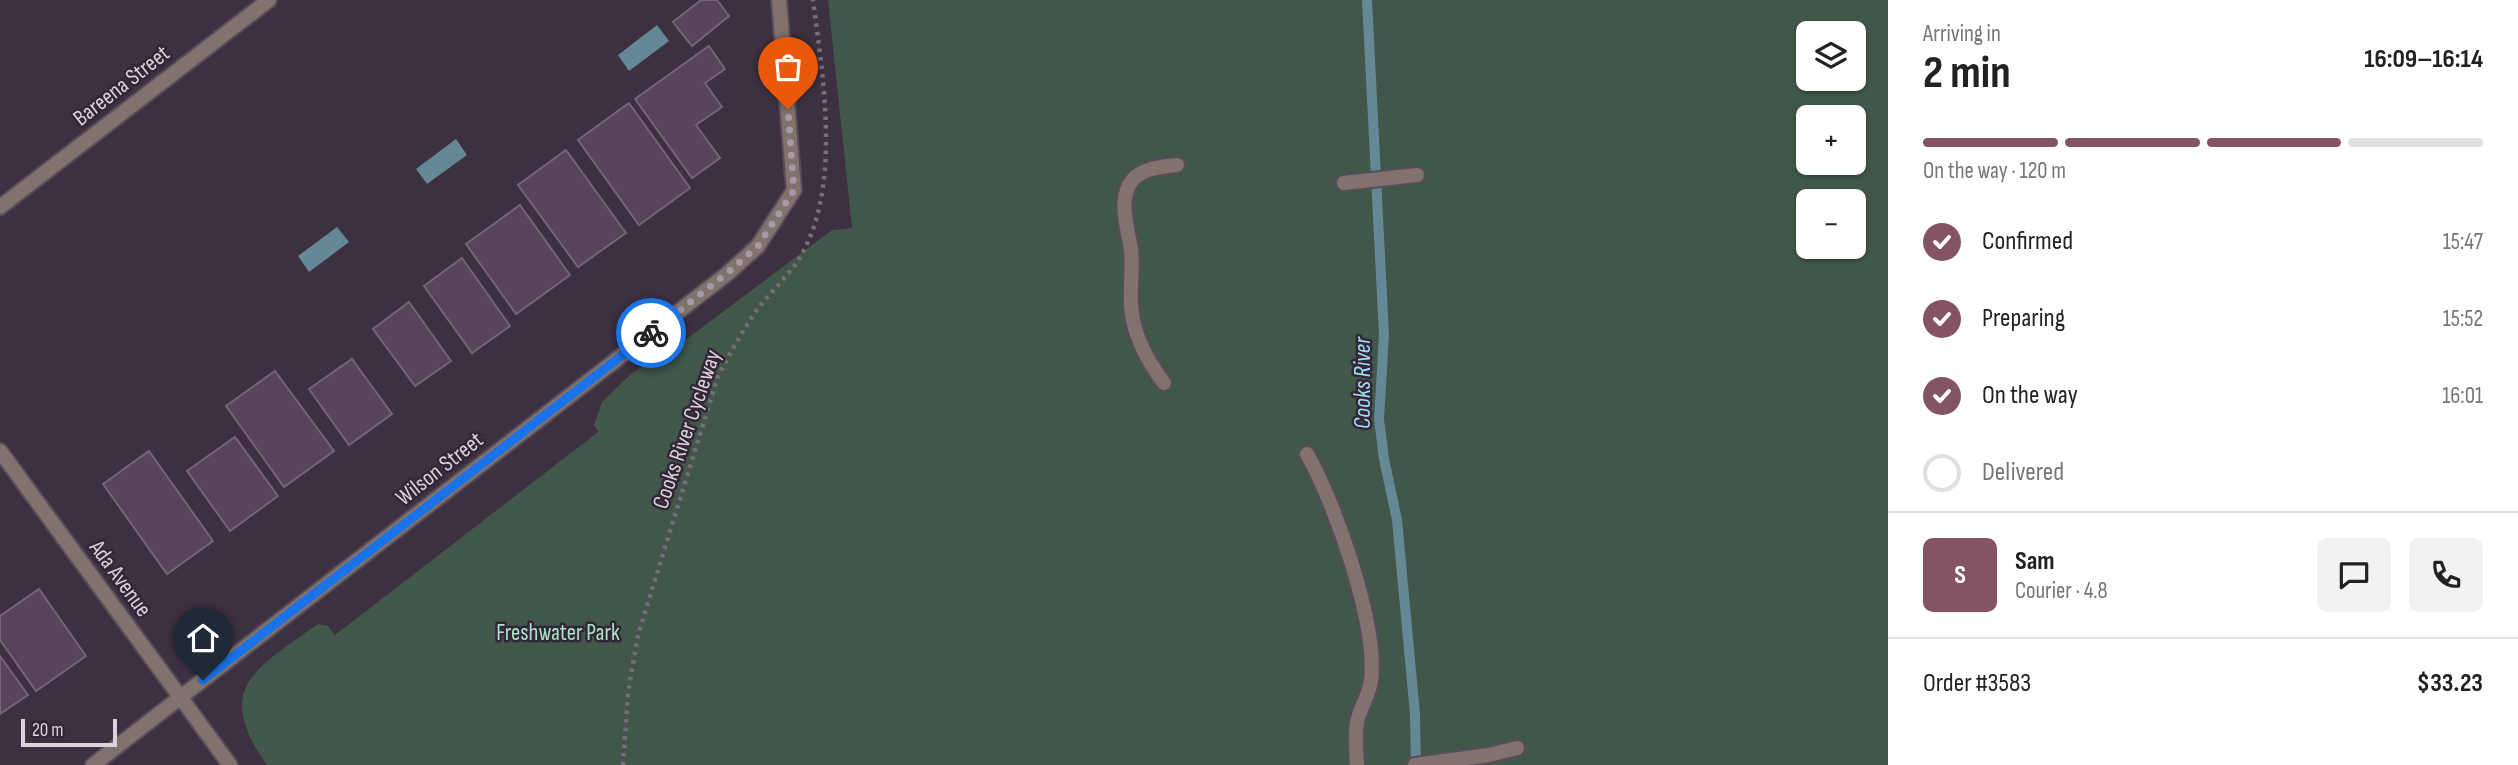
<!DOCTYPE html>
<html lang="en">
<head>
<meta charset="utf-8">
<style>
	body { margin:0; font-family:"Sofia Sans Condensed",sans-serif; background:#f2f2f2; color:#222; height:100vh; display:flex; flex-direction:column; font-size:26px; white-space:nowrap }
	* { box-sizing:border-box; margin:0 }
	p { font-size:23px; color:#767676 }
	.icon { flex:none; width:38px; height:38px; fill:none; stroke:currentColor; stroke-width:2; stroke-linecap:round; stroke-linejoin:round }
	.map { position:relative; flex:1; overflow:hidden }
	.panel { display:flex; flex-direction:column; background:#fff; width:630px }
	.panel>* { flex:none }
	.tools { position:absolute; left:1796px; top:21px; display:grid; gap:14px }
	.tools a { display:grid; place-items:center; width:70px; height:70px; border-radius:10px; background:#fff; box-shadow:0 2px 5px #0004; font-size:35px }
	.scale { position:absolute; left:21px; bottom:18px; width:96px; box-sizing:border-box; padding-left:7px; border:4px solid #dbd2dc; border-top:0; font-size:19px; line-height:24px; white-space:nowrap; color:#dbd2dc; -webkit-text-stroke:5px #332636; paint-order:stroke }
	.pin { position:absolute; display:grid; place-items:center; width:60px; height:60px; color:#fff; margin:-72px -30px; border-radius:50% 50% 50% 0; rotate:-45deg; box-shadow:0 0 7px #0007 }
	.pin .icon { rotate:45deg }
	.courier { position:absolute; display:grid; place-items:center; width:70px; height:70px; margin:-35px; border:5px solid #1a73e8; border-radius:50%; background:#fff; color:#222; box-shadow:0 2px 9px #0007 }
	.overview em { font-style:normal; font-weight:700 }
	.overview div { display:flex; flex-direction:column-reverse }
	.overview { display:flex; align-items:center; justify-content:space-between; height:119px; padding:0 35px }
	h1 { font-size:46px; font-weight:700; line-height:52px }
	.bar { display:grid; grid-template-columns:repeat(4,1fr); gap:10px 7px; align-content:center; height:84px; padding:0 35px }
	.bar i { height:9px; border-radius:5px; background:#e0e0e0 }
	.bar .current { background:#855366 }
	.bar p { grid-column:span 4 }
	.line { display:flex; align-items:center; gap:18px; padding:0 35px; border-top:2px solid #e0e0e0 }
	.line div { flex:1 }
	.round { display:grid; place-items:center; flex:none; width:74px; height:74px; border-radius:10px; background:#f2f2f2 }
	ol { padding:0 35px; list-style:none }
	li { display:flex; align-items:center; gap:21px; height:77px }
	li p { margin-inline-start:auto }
	li .icon { padding:7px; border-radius:50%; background:#855366; color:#fff; stroke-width:4 }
	li:last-child { color:#767676 }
	li i { width:38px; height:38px; border:4px solid #e0e0e0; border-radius:50% }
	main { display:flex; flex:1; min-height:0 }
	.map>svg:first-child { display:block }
	.green { fill:#40574a; fill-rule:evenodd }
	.water { fill:#648895 }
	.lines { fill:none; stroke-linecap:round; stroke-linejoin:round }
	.stream { stroke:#648895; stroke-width:10 }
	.building { fill:#58445b; stroke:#736476; stroke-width:2 }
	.service-casing { stroke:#594d5c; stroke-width:18 }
	.minor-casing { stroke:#594d5c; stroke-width:18 }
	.path { stroke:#786d7a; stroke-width:4.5; stroke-dasharray:3.5 5; stroke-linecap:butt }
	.service { stroke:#81726d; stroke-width:14 }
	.minor { stroke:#81726d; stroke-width:14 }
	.done { stroke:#a499a5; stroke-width:7; stroke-dasharray:0 12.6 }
	.route { stroke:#1a73e8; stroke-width:9 }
	.labels { text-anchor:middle; stroke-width:5; stroke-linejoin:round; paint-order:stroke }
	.street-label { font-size:23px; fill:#dbd2dc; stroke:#332636 }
	.park-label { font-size:23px; fill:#a9e4c4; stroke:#332636 }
	.water-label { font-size:24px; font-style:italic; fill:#9ce0f7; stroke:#332636 }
</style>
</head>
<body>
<main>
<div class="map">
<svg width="1888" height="765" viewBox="0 0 1888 765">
	<rect width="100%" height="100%" fill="#3d3040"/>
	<path class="green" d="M828,0H1888V765H267C212,688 256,668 318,624L328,626L335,635L598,432L594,425L602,402L632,373L676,347L832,230L852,228ZM1808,33H1853V79H1808ZM1808,117H1853V163H1808ZM1808,201H1853V247H1808Z"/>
	<g class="water">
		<path d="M657,25L669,41L629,71L618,55Z"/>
		<path d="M456,139L467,155L427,184L416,169Z"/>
		<path d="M337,227L349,242L309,272L298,256Z"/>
	</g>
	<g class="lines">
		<path class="stream" d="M1367,0L1384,335L1379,419L1384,459L1397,520L1415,714L1416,765"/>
	</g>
	<g class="building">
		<path d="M701,0H717L729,16L692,46L673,22Z"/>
		<path d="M709,46L725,69L705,83L722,107L696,125L720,158L692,178L635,99Z"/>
		<path d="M629,103L690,188L639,225L578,140Z"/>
		<path d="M566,150L626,233L578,267L518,185Z"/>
		<path d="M520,205L570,275L516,314L466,244Z"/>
		<path d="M462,258L510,326L472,353L424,286Z"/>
		<path d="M409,302L451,361L415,386L373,329Z"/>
		<path d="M352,359L392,414L349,445L309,389Z"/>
		<path d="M275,371L334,451L284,487L226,406Z"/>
		<path d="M235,437L278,496L230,531L187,471Z"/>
		<path d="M149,451L213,541L167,574L103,484Z"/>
		<path d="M39,589L86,656L36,691L0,640V616Z"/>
		<path d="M0,656L28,695L0,714Z"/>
	</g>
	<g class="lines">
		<defs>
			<g id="service">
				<path d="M1344,183L1417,175"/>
				<path d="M1164,383C1147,361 1132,332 1131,304C1130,286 1133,268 1131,249C1128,229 1119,205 1129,185C1138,168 1160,167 1177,165"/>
				<path d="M1307,454C1335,503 1378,625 1371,681C1369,695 1360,708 1357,722C1355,736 1356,751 1357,765"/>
				<path d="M1415,765L1489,755L1517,748"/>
			</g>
			<g id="minor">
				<path d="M0,207L269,0"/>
				<path d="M0,451L230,765"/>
				<path d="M93,765L727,274L758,246L794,190L779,0"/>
			</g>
		</defs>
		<use href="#service" class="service-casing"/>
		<use href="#minor" class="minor-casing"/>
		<path class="path" d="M623,765L628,693L638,635L718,376C731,352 743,329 759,307C771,292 786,278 797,262C843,192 823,78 813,0"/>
		<use href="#service" class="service"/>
		<use href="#minor" class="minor"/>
	</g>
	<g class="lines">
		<path class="done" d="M651,333L726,274L758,246L794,190L788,109"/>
		<path class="route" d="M203,680L651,333"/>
	</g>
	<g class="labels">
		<g class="street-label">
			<text transform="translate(121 85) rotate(-38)" y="8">Bareena Street</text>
			<text transform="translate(686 429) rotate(-71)" y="8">Cooks River Cycleway</text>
			<text transform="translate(439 468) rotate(-38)" y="8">Wilson Street</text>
			<text transform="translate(121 578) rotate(54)" y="8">Ada Avenue</text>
		</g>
		<g class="park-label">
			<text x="558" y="640">Freshwater Park</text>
		</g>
		<g class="water-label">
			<text transform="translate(1362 383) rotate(-90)" y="8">Cooks River</text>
		</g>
	</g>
</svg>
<div class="tools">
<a><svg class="icon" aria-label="layers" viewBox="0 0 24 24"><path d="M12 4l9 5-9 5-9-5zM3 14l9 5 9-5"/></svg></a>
<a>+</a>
<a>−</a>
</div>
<div class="scale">20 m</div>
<div class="pin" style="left:788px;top:109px;background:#ea580c"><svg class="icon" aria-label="bag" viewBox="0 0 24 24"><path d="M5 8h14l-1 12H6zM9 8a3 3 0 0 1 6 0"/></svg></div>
<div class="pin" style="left:203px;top:680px;background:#1f2937"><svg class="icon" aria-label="home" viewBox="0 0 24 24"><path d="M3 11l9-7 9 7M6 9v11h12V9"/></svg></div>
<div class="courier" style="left:651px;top:333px"><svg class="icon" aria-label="bike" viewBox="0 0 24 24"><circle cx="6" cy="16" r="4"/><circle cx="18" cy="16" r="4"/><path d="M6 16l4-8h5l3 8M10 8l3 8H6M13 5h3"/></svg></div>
</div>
<section class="panel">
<div class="overview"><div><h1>2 min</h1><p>Arriving in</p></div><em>16:09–16:14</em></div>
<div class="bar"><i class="current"></i><i class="current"></i><i class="current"></i><i></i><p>On the way · 120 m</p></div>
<ol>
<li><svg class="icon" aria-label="check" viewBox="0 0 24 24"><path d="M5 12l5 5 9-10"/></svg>Confirmed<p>15:47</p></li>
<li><svg class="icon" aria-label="check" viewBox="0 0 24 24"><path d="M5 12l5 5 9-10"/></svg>Preparing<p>15:52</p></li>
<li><svg class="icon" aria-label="check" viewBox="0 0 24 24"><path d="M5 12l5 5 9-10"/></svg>On the way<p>16:01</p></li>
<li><i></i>Delivered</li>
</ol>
<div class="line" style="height:126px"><b class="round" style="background:#855366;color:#fff">S</b><div><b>Sam</b><p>Courier · 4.8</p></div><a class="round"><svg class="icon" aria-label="chat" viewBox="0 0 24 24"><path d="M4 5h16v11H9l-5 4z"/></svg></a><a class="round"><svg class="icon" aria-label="phone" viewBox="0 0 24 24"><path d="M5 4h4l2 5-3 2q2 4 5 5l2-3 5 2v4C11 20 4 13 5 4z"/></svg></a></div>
<div class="line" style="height:91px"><div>Order #3583</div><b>$33.23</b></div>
</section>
</main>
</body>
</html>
